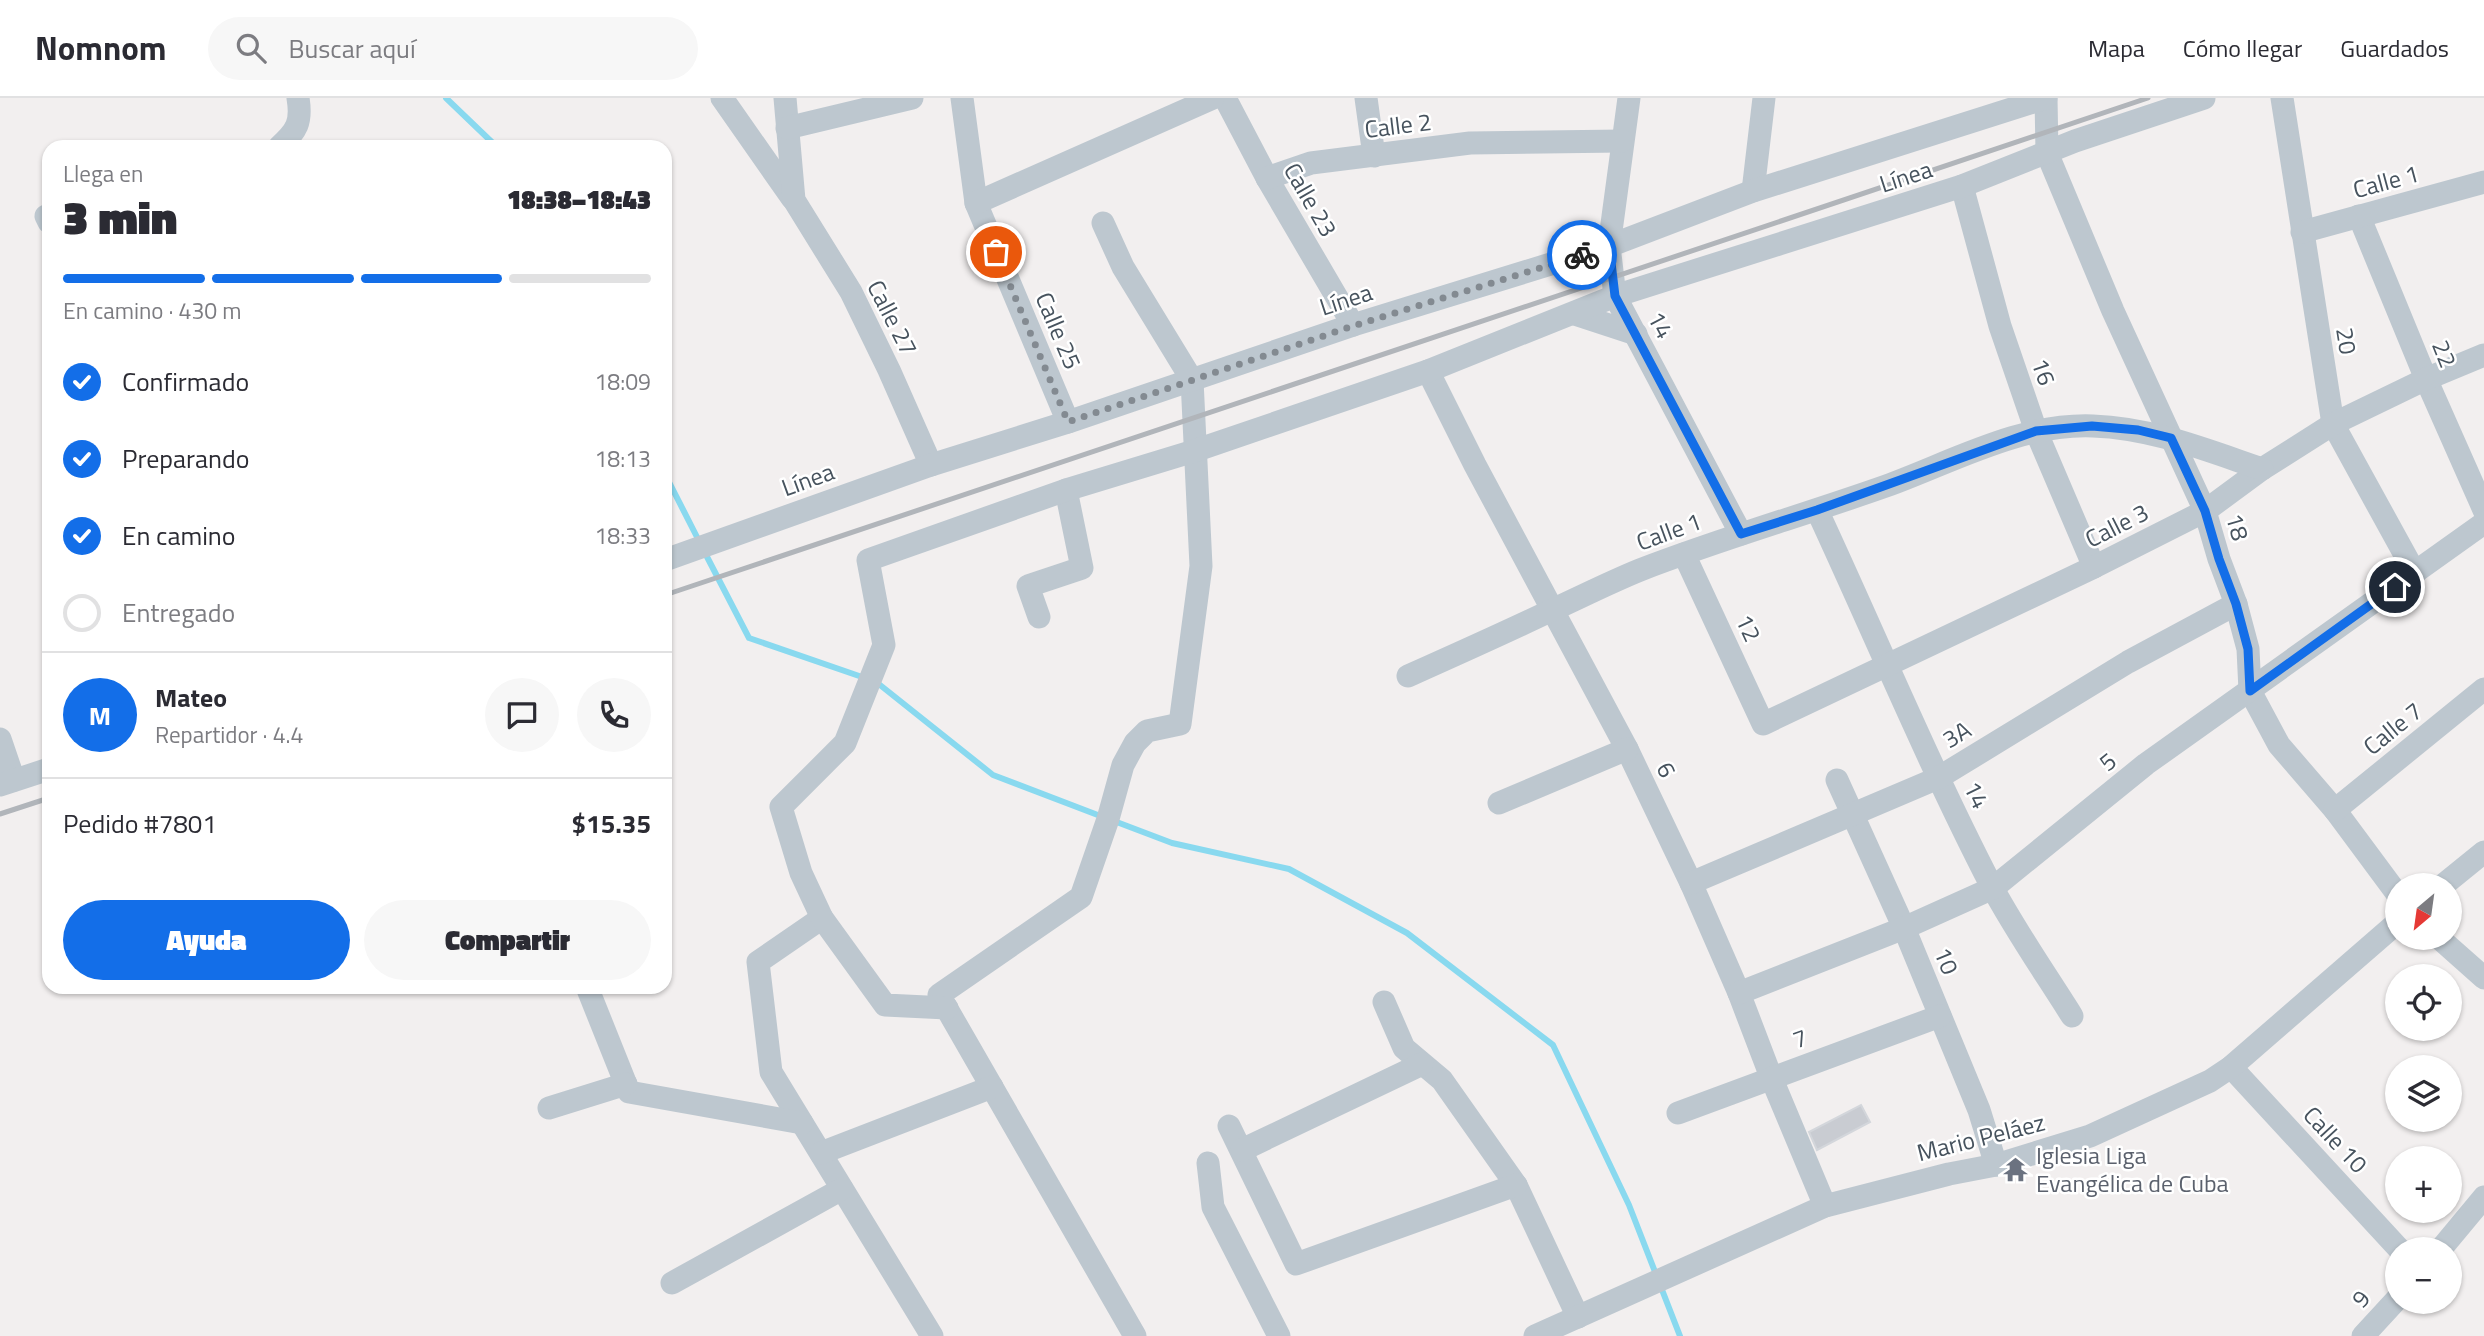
<!DOCTYPE html>
<html lang="es">
<head>
<meta charset="utf-8">
<style>
	body { margin:0; font-family:"Titillium Web",sans-serif; background:#f7f7f7; color:#2b2b33; height:100vh; display:flex; flex-direction:column; font-size:26px; white-space:nowrap }
	* { box-sizing:border-box; margin:0 }
	p { font-size:23px; color:#7c7c81 }
	.icon { flex:none; width:38px; height:38px; fill:none; stroke:currentColor; stroke-width:2; stroke-linecap:round; stroke-linejoin:round }
	.map { position:relative; flex:1; overflow:hidden }
	.sheet { position:absolute; left:42px; top:42px; width:630px; height:854px; display:flex; flex-direction:column; background:#fff; border-radius:21px; box-shadow:0 2px 5px #0004 }
	.sheet>* { flex:none }
	.needle { width:46px; rotate:209deg }
	.fabs { position:absolute; left:2385px; top:775px; display:grid; gap:14px }
	.fabs a { display:grid; place-items:center; width:77px; height:77px; border-radius:50%; background:#fff; box-shadow:0 2px 5px #0004; font-size:35px }
	.pin { position:absolute; display:grid; place-items:center; width:60px; height:60px; color:#fff; margin:-30px; border:4px solid #fff; border-radius:50%; box-shadow:0 2px 7px #0007 }
	.courier { position:absolute; display:grid; place-items:center; width:70px; height:70px; margin:-35px; border:5px solid #136ee8; border-radius:50%; background:#fff; color:#222; box-shadow:0 2px 9px #0007 }
	.headline em { font-style:normal; font-weight:800 }
	.headline div { display:flex; flex-direction:column-reverse }
	.headline { display:flex; align-items:center; justify-content:space-between; height:119px; padding:0 21px }
	h1 { font-size:46px; font-weight:800; line-height:52px }
	.bar { display:grid; grid-template-columns:repeat(4,1fr); gap:10px 7px; align-content:center; height:84px; padding:0 21px }
	.bar i { height:9px; border-radius:5px; background:#e1e1e2 }
	.bar .selected { background:#136ee8 }
	.bar p { grid-column:span 4 }
	.line { display:flex; align-items:center; gap:18px; padding:0 21px; border-top:2px solid #e1e1e2 }
	.line div { flex:1 }
	.round { display:grid; place-items:center; flex:none; width:74px; height:74px; border-radius:37px; background:#f7f7f7 }
	ol { padding:0 21px; list-style:none }
	li { display:flex; align-items:center; gap:21px; height:77px }
	li p { margin-inline-start:auto }
	li .icon { padding:7px; border-radius:50%; background:#136ee8; color:#fff; stroke-width:4 }
	li:last-child { color:#7c7c81 }
	li i { width:38px; height:38px; border:4px solid #e1e1e2; border-radius:50% }
	.cta { display:flex; gap:14px; margin-top:auto; padding:14px 21px }
	.cta a { flex:1; height:80px; border-radius:42px; background:#136ee8; color:#fff; font-size:28px; font-weight:800; line-height:80px; text-align:center }
	.cta a+a { background:#f7f7f7; color:#2b2b33 }
	header { display:flex; align-items:center; gap:42px; box-sizing:border-box; height:98px; padding:0 35px; background:#fff; border-bottom:2px solid #e1e1e2 }
	header strong { font-size:33px }
	nav { display:flex; gap:38px; margin-inline-start:auto; font-size:24px }
	.search { width:490px; height:63px; background:#f7f7f7; display:flex; align-items:center; gap:18px; box-sizing:border-box; padding:0 24px; border-radius:38px; color:#7c7c81; font-size:26px }
	.map>svg:first-child { display:block }
	.lines { fill:none; stroke-linecap:round; stroke-linejoin:round }
	.stream { stroke:#89d9ef; stroke-width:6 }
	.building { fill:#c9ccd2; stroke:#d3d6db; stroke-width:2 }
	.minor { stroke:#bdc7cf; stroke-width:23 }
	.rail { stroke:#b1b5ba; stroke-width:5 }
	.done { stroke:#838a91; stroke-width:7; stroke-dasharray:0 12.6 }
	.route { stroke:#136ee8; stroke-width:9 }
	.labels { text-anchor:middle; stroke-width:5; stroke-linejoin:round; paint-order:stroke }
	.street-label { font-size:24px; fill:#47535e; stroke:#fff }
	.worship-label { font-size:24px; fill:#5b616d; stroke:#fff; text-anchor:start }
</style>
</head>
<body>
<header>
<strong>Nomnom</strong>
<div class="search"><svg class="icon" aria-label="search" viewBox="0 0 24 24"><circle cx="10" cy="10" r="6"/><path d="M15 15l6 6"/></svg>Buscar aquí</div>
<nav><a>Mapa</a><a>Cómo llegar</a><a>Guardados</a></nav>
</header>
<div class="map">
<svg width="2484" height="1238" viewBox="0 0 2484 1238">
	<rect width="100%" height="100%" fill="#f2efef"/>
	<g class="lines">
		<g class="stream">
			<path d="M446,0L497,49"/>
			<path d="M665,369L669,384L699,443"/>
			<path d="M704,453L749,540L865,580"/>
			<path d="M875,583L993,677L1103,719"/>
			<path d="M1114,723L1172,745L1289,771L1407,835L1553,947L1629,1107L1680,1238"/>
		</g>
	</g>
	<path class="building" d="M1861,1007L1870,1024L1817,1052L1809,1034Z"/>
	<g class="lines">
		<g class="minor">
			<path d="M722,0L792,100"/>
			<path d="M785,0L794,102L851,194L889,272L931,367"/>
			<path d="M962,0L976,105L1068,324"/>
			<path d="M1225,0L1267,80L1353,227"/>
			<path d="M1366,0L1374,58"/>
			<path d="M1629,0L1609,148L1615,198L1741,436"/>
			<path d="M2046,0L2047,55L2113,213L2205,413L2219,461L2236,506L2248,551L2250,593L2279,647L2335,712L2398,797"/>
			<path d="M2282,0L2333,326L2415,475"/>
			<path d="M787,30L912,0"/>
			<path d="M279,49C297,33 302,24 298,0"/>
			<path d="M1267,80L1311,65L1470,45L1622,43"/>
			<path d="M1962,88L2000,228L2036,333L2094,469"/>
			<path d="M1753,93L1764,0"/>
			<path d="M976,105L1213,0"/>
			<path d="M46,118L49,124"/>
			<path d="M2359,118L2426,281L2484,412"/>
			<path d="M1103,125L1123,169L1192,282L1201,468L1180,626L1147,633L1135,645L1123,667L1108,721L1081,799L939,897L1135,1238"/>
			<path d="M2302,134L2484,84"/>
			<path d="M1575,216L1636,236"/>
			<path d="M1428,273L1475,367L1627,651L1691,785L1739,895L1771,979L1825,1108"/>
			<path d="M1817,412C1875,537 1928,665 1991,787C2015,832 2045,875 2072,918"/>
			<path d="M1684,456L1763,626L2094,469L2205,413L2262,371L2333,326L2426,281L2484,257"/>
			<path d="M665,462L931,367L1068,324L1353,227L1609,148L1753,93L2046,0"/>
			<path d="M1039,519L1028,488L1082,470L1066,392"/>
			<path d="M1408,578C1455,557 1502,536 1548,514C1579,500 1608,485 1640,472C1720,441 1804,417 1886,388C1952,364 2021,325 2093,328C2152,330 2206,352 2262,371"/>
			<path d="M0,641L14,682"/>
			<path d="M1837,682L1904,830L1979,1012L1996,1067"/>
			<path d="M0,687L49,671"/>
			<path d="M1499,705L1627,651"/>
			<path d="M2335,712L2484,591"/>
			<path d="M1691,785L1938,680L2128,564L2236,506"/>
			<path d="M2442,788L2484,754"/>
			<path d="M822,820L758,864L771,974L932,1238"/>
			<path d="M2439,840L2484,880"/>
			<path d="M587,889L629,994L802,1025"/>
			<path d="M1739,895L1904,830L1993,790L2146,666L2484,425"/>
			<path d="M1384,904L1404,950L1442,982L1516,1087L1578,1219"/>
			<path d="M947,910L885,907L822,820L801,775L781,709L845,645L884,547L868,462L1066,392L1194,353L1428,273L1615,198L1962,88L2075,43L2204,0"/>
			<path d="M2231,969L2400,1152"/>
			<path d="M549,1010L626,986"/>
			<path d="M1678,1015L1940,918"/>
			<path d="M1229,1028L1296,1166L1516,1087"/>
			<path d="M1242,1052L1422,966"/>
			<path d="M821,1055L992,989"/>
			<path d="M1208,1065L1213,1109L1279,1238"/>
			<path d="M2440,1152L2484,1099"/>
			<path d="M672,1185L842,1091"/>
			<path d="M1535,1238L1825,1108L1949,1076L1996,1067L2090,1038L2210,983L2231,969L2398,824"/>
			<path d="M2363,1238L2398,1200"/>
		</g>
		<g class="rail">
			<path d="M665,497L2148,0"/>
			<path d="M0,716L49,700"/>
		</g>
	</g>
	<g class="lines">
		<path class="done" d="M996,154L1068,324L1353,228L1582,157"/>
		<path class="route" d="M1582,157L1609,148L1615,198L1741,436L1817,412L2036,333L2092,328L2138,332L2171,340L2205,413L2219,461L2236,506L2248,551L2250,593L2395,489"/>
	</g>
	<defs>
		<symbol id="temple-bare" viewBox="-9 -9 18 18"><path d="M0-6L5-2H3V0L6.5 2.5H4V6H1.5V3h-3V6H-4V2.5H-6.5L-3 0V-2H-5Z" fill="#6b7280" stroke="#fff" stroke-width="2.5" paint-order="stroke"/></symbol>
	</defs>
	<g fill-rule="evenodd">
		<use href="#temple-bare" x="1998" y="1054" width="35" height="35"/>
	</g>
	<g class="labels">
		<g class="street-label">
			<text transform="translate(1398 28) rotate(-7)" y="8">Calle 2</text>
			<text transform="translate(1906 79) rotate(-18)" y="8">Línea</text>
			<text transform="translate(2386 84) rotate(-15)" y="8">Calle 1</text>
			<text transform="translate(1310 102) rotate(60)" y="8">Calle 23</text>
			<text transform="translate(1346 202) rotate(-18)" y="8">Línea</text>
			<text transform="translate(892 220) rotate(63)" y="8">Calle 27</text>
			<text transform="translate(1660 227) rotate(62)" y="8">14</text>
			<text transform="translate(1058 233) rotate(67)" y="8">Calle 25</text>
			<text transform="translate(2346 243) rotate(81)" y="8">20</text>
			<text transform="translate(2444 256) rotate(68)" y="8">22</text>
			<text transform="translate(2043 274) rotate(71)" y="8">16</text>
			<text transform="translate(808 382) rotate(-20)" y="8">Línea</text>
			<text transform="translate(2117 428) rotate(-27)" y="8">Calle 3</text>
			<text transform="translate(2237 429) rotate(74)" y="8">18</text>
			<text transform="translate(1669 434) rotate(-20)" y="8">Calle 1</text>
			<text transform="translate(1748 530) rotate(65)" y="8">12</text>
			<text transform="translate(2393 631) rotate(-39)" y="8">Calle 7</text>
			<text transform="translate(1957 637) rotate(-31)" y="8">3A</text>
			<text transform="translate(2108 664) rotate(-39)" y="8">5</text>
			<text transform="translate(1666 672) rotate(64)" y="8">6</text>
			<text transform="translate(1976 697) rotate(64)" y="8">14</text>
			<text transform="translate(1946 863) rotate(68)" y="8">10</text>
			<text transform="translate(1800 941) rotate(-20)" y="8">7</text>
			<text transform="translate(1981 1040) rotate(-14)" y="8">Mario Peláez</text>
			<text transform="translate(2335 1042) rotate(47)" y="8">Calle 10</text>
			<text transform="translate(2361 1201) rotate(-48)" y="8">9</text>
		</g>
		<g class="worship-label">
			<text x="2036" y="1066">Iglesia Liga<tspan x="2036" dy="28">Evangélica de Cuba</tspan></text>
		</g>
	</g>
</svg>
<div class="fabs">
<a><svg class="needle" viewBox="-14 -14 28 28"><path d="M0-13l5 13h-10z" fill="#e53935"/><path d="M0 13l5-13h-10z" fill="#7c7c81"/></svg></a>
<a><svg class="icon" aria-label="locate" viewBox="0 0 24 24"><circle cx="12" cy="12" r="6"/><path d="M12 2v4M12 18v4M2 12h4M18 12h4"/></svg></a>
<a><svg class="icon" aria-label="layers" viewBox="0 0 24 24"><path d="M12 4l9 5-9 5-9-5zM3 14l9 5 9-5"/></svg></a>
<a>+</a>
<a>−</a>
</div>
<div class="pin" style="left:996px;top:154px;background:#ea580c"><svg class="icon" aria-label="bag" viewBox="0 0 24 24"><path d="M5 8h14l-1 12H6zM9 8a3 3 0 0 1 6 0"/></svg></div>
<div class="pin" style="left:2395px;top:489px;background:#1f2937"><svg class="icon" aria-label="home" viewBox="0 0 24 24"><path d="M3 11l9-7 9 7M6 9v11h12V9"/></svg></div>
<div class="courier" style="left:1582px;top:157px"><svg class="icon" aria-label="bike" viewBox="0 0 24 24"><circle cx="6" cy="16" r="4"/><circle cx="18" cy="16" r="4"/><path d="M6 16l4-8h5l3 8M10 8l3 8H6M13 5h3"/></svg></div>
<section class="sheet">
<div class="headline"><div><h1>3 min</h1><p>Llega en</p></div><em>18:38–18:43</em></div>
<div class="bar"><i class="selected"></i><i class="selected"></i><i class="selected"></i><i></i><p>En camino · 430 m</p></div>
<ol>
<li><svg class="icon" aria-label="check" viewBox="0 0 24 24"><path d="M5 12l5 5 9-10"/></svg>Confirmado<p>18:09</p></li>
<li><svg class="icon" aria-label="check" viewBox="0 0 24 24"><path d="M5 12l5 5 9-10"/></svg>Preparando<p>18:13</p></li>
<li><svg class="icon" aria-label="check" viewBox="0 0 24 24"><path d="M5 12l5 5 9-10"/></svg>En camino<p>18:33</p></li>
<li><i></i>Entregado</li>
</ol>
<div class="line" style="height:126px"><b class="round" style="background:#136ee8;color:#fff">M</b><div><b>Mateo</b><p>Repartidor · 4.4</p></div><a class="round"><svg class="icon" aria-label="chat" viewBox="0 0 24 24"><path d="M4 5h16v11H9l-5 4z"/></svg></a><a class="round"><svg class="icon" aria-label="phone" viewBox="0 0 24 24"><path d="M5 4h4l2 5-3 2q2 4 5 5l2-3 5 2v4C11 20 4 13 5 4z"/></svg></a></div>
<div class="line" style="height:91px"><div>Pedido #7801</div><b>$15.35</b></div>
<div class="cta"><a>Ayuda</a><a>Compartir</a></div>
</section>
</div>
</body>
</html>
